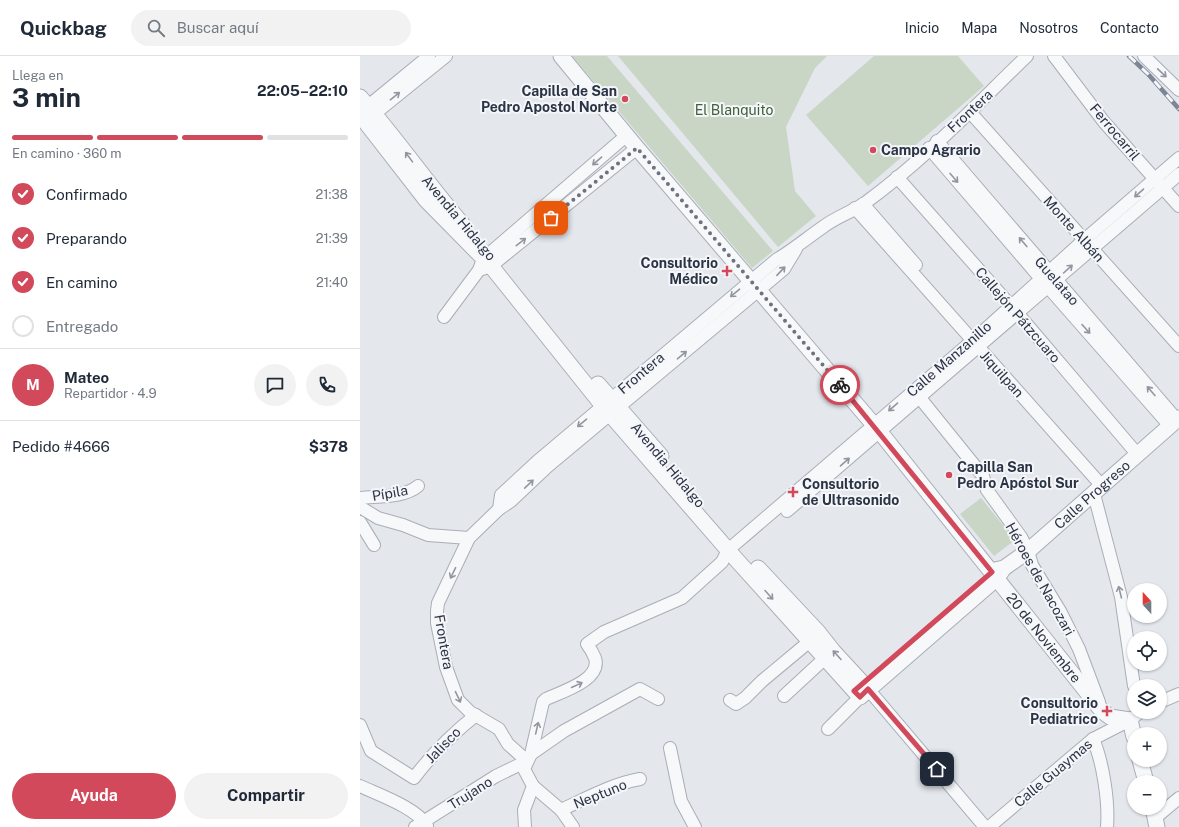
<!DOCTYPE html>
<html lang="es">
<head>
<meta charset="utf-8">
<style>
	body { margin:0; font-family:"Public Sans",sans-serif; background:#f2f2f3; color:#1f2937; height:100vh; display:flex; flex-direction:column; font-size:15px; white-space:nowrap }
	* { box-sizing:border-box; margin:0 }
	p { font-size:13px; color:#747a83 }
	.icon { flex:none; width:22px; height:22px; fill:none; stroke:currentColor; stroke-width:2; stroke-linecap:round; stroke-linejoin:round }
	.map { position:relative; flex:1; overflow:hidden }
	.sheet { display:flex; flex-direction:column; background:#fff; width:360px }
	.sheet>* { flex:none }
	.needle { width:26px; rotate:339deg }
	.controls { position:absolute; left:767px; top:527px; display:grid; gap:8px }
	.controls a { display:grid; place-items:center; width:40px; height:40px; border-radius:50%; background:#fff; box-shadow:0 1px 3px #0004; font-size:20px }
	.pin { position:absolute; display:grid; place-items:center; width:34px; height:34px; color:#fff; margin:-17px; border-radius:8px; box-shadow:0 2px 6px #0006 }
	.courier { position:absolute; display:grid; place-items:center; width:40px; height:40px; margin:-20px; border:3px solid #d1495b; border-radius:50%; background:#fff; color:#222; box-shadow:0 1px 5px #0007 }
	.overview em { font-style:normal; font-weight:700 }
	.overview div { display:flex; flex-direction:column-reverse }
	.overview { display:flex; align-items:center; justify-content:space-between; height:68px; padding:0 12px }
	h1 { font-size:26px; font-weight:700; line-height:30px }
	.bar { display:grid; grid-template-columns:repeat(4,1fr); gap:6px 4px; align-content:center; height:48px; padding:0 12px }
	.bar i { height:5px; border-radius:3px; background:#e0e1e3 }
	.bar .active { background:#d1495b }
	.bar p { grid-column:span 4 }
	.line { display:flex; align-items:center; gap:10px; padding:0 12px; border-top:1px solid #e0e1e3 }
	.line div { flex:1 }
	.round { display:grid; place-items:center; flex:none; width:42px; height:42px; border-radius:21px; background:#f2f2f3 }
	ol { padding:0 12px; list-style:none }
	li { display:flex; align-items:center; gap:12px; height:44px }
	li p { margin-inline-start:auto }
	li .icon { padding:4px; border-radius:50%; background:#d1495b; color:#fff; stroke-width:4 }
	li:last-child { color:#747a83 }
	li i { width:22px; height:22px; border:2px solid #e0e1e3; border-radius:50% }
	.action { display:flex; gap:8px; margin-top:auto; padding:8px 12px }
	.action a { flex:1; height:46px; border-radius:24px; background:#d1495b; color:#fff; font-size:16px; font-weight:700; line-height:46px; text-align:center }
	.action a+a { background:#f2f2f3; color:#1f2937 }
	header { display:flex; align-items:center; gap:24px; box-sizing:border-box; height:56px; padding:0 20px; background:#fff; border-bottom:1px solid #e0e1e3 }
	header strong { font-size:19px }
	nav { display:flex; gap:22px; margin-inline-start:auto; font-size:14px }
	.search { width:280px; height:36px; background:#f2f2f3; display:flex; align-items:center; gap:10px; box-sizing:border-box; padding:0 14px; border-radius:22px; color:#747a83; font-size:15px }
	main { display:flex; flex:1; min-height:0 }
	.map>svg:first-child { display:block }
	.green { fill:#c9d6c5 }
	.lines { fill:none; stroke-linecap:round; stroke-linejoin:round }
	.minor-casing { stroke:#a9aeb7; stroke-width:14 }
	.tertiary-casing { stroke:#a9aeb7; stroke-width:17 }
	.minor { stroke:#f7f8fa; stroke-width:12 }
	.tertiary { stroke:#f7f8fa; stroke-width:15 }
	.rail-casing { stroke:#7d8696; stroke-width:4.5 }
	.rail { stroke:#f4f6f9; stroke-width:3; stroke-dasharray:9; stroke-linecap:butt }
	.oneway { stroke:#9196a0 }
	.done { stroke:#6c737f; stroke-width:4; stroke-dasharray:0 7.2 }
	.route { stroke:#d1495b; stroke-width:5 }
	.poi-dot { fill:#d1495b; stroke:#f4f6f9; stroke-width:1.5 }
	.labels { text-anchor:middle; stroke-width:4; stroke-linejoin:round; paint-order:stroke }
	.poi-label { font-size:14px; font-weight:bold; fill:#2b3445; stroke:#f4f6f9; text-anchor:end }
	.park-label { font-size:14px; fill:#3f6138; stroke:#f4f6f9 }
	.street-label { font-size:14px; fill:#2b3445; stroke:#f4f6f9 }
</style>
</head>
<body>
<header>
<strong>Quickbag</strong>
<div class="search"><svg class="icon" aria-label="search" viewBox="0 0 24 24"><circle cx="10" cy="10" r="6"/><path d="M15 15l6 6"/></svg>Buscar aquí</div>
<nav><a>Inicio</a><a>Mapa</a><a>Nosotros</a><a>Contacto</a></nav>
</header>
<main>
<section class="sheet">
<div class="overview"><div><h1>3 min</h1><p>Llega en</p></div><em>22:05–22:10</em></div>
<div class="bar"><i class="active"></i><i class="active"></i><i class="active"></i><i></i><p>En camino · 360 m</p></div>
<ol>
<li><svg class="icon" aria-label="check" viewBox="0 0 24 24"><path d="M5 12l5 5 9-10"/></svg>Confirmado<p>21:38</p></li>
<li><svg class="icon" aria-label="check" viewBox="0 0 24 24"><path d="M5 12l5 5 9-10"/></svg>Preparando<p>21:39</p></li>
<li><svg class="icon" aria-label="check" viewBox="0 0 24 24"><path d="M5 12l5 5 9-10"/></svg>En camino<p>21:40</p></li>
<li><i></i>Entregado</li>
</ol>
<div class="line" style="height:72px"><b class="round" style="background:#d1495b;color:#fff">M</b><div><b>Mateo</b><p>Repartidor · 4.9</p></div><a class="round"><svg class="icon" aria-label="chat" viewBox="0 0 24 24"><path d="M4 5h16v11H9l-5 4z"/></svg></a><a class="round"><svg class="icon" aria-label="phone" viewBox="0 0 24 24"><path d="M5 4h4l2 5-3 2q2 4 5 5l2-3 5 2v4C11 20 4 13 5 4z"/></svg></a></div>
<div class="line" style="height:52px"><div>Pedido #4666</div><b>$378</b></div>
<div class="action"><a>Ayuda</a><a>Compartir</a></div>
</section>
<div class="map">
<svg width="819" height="771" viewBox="0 0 819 771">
	<rect width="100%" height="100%" fill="#e4e7ec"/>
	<g class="green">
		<path d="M212,0H247L413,195L392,212Z"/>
		<path d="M258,0H467L455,12L426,71L435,135L456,160L418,191Z"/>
		<path d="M514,0H598L624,30L508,130L446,59Z"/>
		<path d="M621,442L655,484L634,500L600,458Z"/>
	</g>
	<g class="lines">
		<defs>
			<g id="minor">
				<path d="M694,0L744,66L819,150"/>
				<path d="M784,0L819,34"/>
				<path d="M2,55L69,0"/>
				<path d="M610,56L819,290"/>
				<path d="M8,63L86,0"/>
				<path d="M577,85L817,364"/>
				<path d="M569,92L688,231L810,370"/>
				<path d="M537,121L658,258L778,399"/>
				<path d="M503,148L556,209"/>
				<path d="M495,152L742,430"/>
				<path d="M122,213L131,210L277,92"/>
				<path d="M84,261L119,214L123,203L267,79"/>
				<path d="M560,342L623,420L627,434L661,481L668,495L672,509L700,555L719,593L739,646"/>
				<path d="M734,438L761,541L774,630"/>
				<path d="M0,442C18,440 44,442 58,430"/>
				<path d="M0,451L18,462L43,469L68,479L109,482"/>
				<path d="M139,453L141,439L180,403L416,204C433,194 447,182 463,171C476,161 492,156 505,147C564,104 615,50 667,0"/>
				<path d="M427,455L819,118"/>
				<path d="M0,466L14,489"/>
				<path d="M508,633L625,771"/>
				<path d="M424,640L464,603"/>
				<path d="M370,644L376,648L385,642L402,625L450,585"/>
				<path d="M800,646L819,638"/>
				<path d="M0,669L11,695L54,722C72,698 92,678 116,659"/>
				<path d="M468,673L500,641"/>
				<path d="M733,683C743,706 749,746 747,771"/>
				<path d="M310,692L321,745L335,771"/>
				<path d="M171,698L204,675L280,633L298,643"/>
				<path d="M167,705L148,688L139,673L110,656L98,644L86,611L77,567V555L78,547L109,482L139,453L151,445L187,411L424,213L436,193"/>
				<path d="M0,730C19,739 57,752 67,770"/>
				<path d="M173,730L201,754L213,771"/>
				<path d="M201,754C227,742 252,728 280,723"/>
				<path d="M795,762L819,742"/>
				<path d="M55,771L136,720L167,705"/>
				<path d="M165,771L164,754L173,730L164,713L171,698L183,646L186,643C201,636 242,624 235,602C233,597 230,592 227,588L244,576L322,542L362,506L368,494L618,280L724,184L819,102"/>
				<path d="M629,771L733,683L770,664L780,656"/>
			</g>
			<g id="tertiary">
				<path id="s1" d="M201,0L277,92L520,376L742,655L750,661L770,664L774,681"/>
				<path d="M0,41C36,82 67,127 103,169"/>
				<path d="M0,59L66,144L131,210L243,350L374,501L500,641L637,522L644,512"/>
				<path d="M238,328L301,400"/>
				<path d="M398,512L458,576L473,595L508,633"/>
				<path id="s2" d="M635,514L644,512L668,495L819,362"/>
				<path d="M780,704L786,726"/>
				<path d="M793,752L797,771"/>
			</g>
		</defs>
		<use href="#minor" class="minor-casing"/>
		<use href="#tertiary" class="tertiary-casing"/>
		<use href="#minor" class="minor"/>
		<use href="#tertiary" class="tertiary"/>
		<defs>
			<path id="rail" d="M769,0L788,18L819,53"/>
		</defs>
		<use href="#rail" class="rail-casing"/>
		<use href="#rail" class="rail"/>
	</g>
	<defs><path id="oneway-shaft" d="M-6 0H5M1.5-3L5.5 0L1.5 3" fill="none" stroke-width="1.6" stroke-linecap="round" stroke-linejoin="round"/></defs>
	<g class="oneway">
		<use href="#oneway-shaft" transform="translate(802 17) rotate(43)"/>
		<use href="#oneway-shaft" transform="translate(35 40) rotate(-39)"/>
		<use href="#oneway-shaft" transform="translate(49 101) rotate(-126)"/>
		<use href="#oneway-shaft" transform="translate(237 105) rotate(139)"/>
		<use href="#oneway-shaft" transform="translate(594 122) rotate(49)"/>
		<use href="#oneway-shaft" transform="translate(779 137) rotate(139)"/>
		<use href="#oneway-shaft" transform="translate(161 186) rotate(-38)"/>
		<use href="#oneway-shaft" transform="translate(663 186) rotate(-130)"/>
		<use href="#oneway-shaft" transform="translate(708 213) rotate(-42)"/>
		<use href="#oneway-shaft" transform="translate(421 215) rotate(-47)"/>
		<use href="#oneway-shaft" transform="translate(375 237) rotate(140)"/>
		<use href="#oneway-shaft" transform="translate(726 273) rotate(48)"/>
		<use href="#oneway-shaft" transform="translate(322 299) rotate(-40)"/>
		<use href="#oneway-shaft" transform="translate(791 335) rotate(-131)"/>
		<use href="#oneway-shaft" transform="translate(533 351) rotate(139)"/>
		<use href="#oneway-shaft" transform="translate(222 367) rotate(140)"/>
		<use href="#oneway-shaft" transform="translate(485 406) rotate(-41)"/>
		<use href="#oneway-shaft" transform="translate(169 428) rotate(-44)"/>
		<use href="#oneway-shaft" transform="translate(93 517) rotate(116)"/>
		<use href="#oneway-shaft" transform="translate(760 536) rotate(-104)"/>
		<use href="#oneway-shaft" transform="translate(409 539) rotate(48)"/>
		<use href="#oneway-shaft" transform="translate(477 599) rotate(-132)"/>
		<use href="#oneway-shaft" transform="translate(217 629) rotate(-25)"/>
		<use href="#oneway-shaft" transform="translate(98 641) rotate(65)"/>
		<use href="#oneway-shaft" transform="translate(177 672) rotate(-77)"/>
	</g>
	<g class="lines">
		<path class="done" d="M191,162L277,92L480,329"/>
		<path class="route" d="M480,329L632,516L494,635L500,641L508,633L577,713"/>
	</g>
	<g class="poi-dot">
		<circle cx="265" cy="43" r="4"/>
		<circle cx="513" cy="94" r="4"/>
		<path d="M365 209h4v4h4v4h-4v4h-4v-4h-4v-4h4z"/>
		<circle cx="589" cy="419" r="4"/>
		<path d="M431 430h4v4h4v4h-4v4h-4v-4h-4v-4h4z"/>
		<path d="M745 649h4v4h4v4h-4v4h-4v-4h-4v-4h4z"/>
	</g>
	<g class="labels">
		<g class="poi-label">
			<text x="257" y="40">Capilla de San<tspan x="257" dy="16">Pedro Apostol Norte</tspan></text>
			<text x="521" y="99" text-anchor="start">Campo Agrario</text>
			<text x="358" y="212">Consultorio<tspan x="358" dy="16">Médico</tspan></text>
			<text x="597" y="416" text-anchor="start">Capilla San<tspan x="597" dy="16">Pedro Apóstol Sur</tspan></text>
			<text x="442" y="433" text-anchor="start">Consultorio<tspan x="442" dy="16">de Ultrasonido</tspan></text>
			<text x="738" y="652">Consultorio<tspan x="738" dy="16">Pediatrico</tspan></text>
		</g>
		<g class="park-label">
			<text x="374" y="59">El Blanquito</text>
		</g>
		<g class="street-label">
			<text transform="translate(610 55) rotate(-43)" y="5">Frontera</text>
			<text transform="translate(755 76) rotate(50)" y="5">Ferrocarril</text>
			<text transform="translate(99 162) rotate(50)" y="5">Avendia Hidalgo</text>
			<text transform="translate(714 173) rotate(48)" y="5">Monte Albán</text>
			<text transform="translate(697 225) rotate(49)" y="5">Guelatao</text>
			<text transform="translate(658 259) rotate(49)" y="5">Callejón Pátzcuaro</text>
			<text transform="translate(589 303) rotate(-41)" y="5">Calle Manzanillo</text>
			<text transform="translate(281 317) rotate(-40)" y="5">Frontera</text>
			<text transform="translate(642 318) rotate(48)" y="5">Jiquilpan</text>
			<text transform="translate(308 409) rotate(50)" y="5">Avendia Hidalgo</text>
			<text transform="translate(30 437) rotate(-10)" y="5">Pípila</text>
			<text dy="5" stroke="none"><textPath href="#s2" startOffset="124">Calle Progreso</textPath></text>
			<text transform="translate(680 523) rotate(61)" y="5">Héroes de Nacozari</text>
			<text dy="5" stroke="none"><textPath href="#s1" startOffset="756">20 de Noviembre</textPath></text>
			<text transform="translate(84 586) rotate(80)" y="5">Frontera</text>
			<text transform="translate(83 689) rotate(-46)" y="5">Jalisco</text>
			<text transform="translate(693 717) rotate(-40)" y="5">Calle Guaymas</text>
			<text transform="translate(110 737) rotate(-32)" y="5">Trujano</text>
			<text transform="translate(240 738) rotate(-22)" y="5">Neptuno</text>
		</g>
	</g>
</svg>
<div class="controls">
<a><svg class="needle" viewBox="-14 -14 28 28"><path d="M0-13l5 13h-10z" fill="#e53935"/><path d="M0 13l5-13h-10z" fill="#747a83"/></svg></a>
<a><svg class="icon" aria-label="locate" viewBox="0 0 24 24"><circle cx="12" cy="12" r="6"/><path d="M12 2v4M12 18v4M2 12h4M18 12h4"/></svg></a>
<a><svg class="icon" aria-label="layers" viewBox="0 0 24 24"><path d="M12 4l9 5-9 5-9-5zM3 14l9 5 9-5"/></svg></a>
<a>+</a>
<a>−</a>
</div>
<div class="pin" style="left:191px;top:162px;background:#ea580c"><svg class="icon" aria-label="bag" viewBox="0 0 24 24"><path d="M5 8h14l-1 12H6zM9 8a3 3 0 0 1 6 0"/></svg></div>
<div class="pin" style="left:577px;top:713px;background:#1f2937"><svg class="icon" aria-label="home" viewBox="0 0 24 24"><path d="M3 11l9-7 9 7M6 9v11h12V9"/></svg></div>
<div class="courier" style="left:480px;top:329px"><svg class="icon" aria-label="bike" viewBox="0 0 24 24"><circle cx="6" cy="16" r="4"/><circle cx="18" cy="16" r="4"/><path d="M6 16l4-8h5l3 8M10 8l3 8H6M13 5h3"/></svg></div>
</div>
</main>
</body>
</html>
